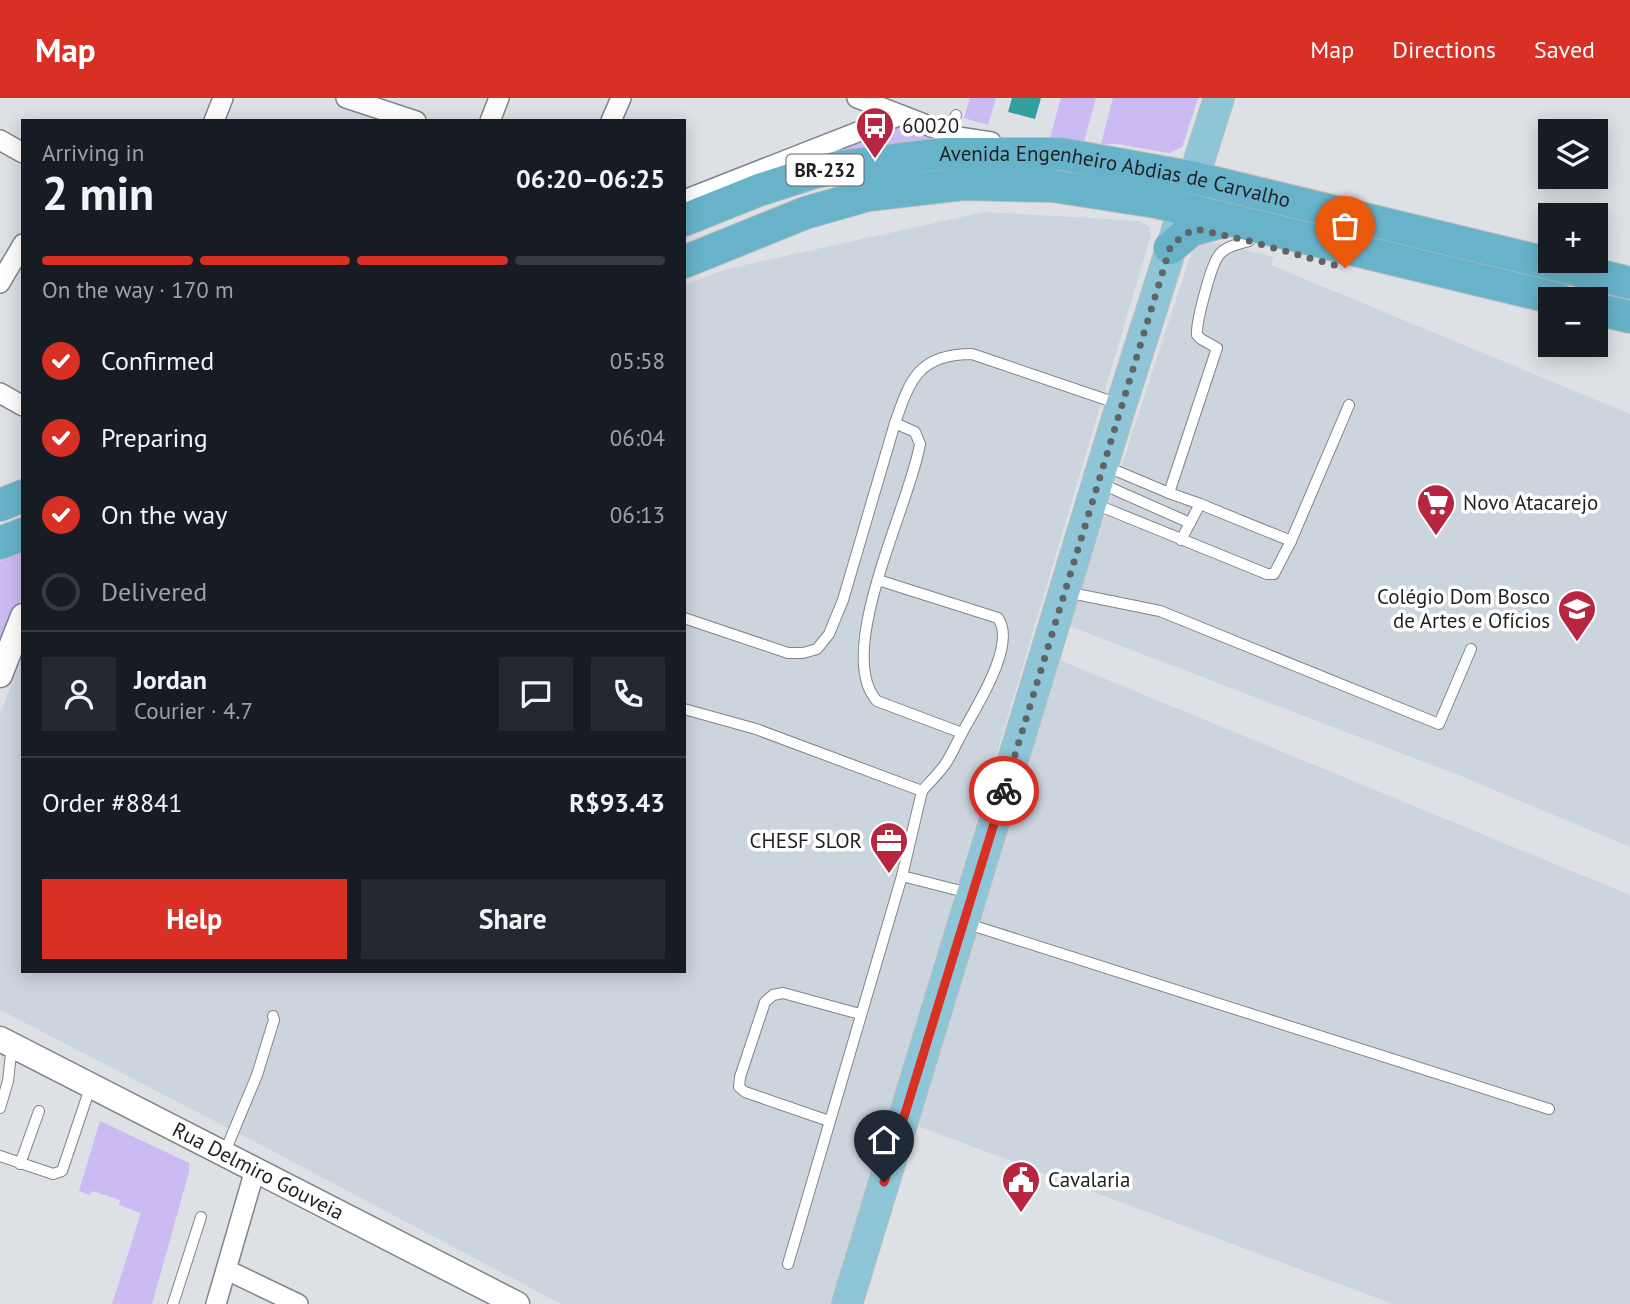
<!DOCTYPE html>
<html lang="en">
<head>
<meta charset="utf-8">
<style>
	body { margin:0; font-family:"PT Sans",sans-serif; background:#242831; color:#f1f3f6; height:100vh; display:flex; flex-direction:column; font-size:26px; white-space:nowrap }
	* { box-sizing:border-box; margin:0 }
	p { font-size:23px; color:#9ea1a6 }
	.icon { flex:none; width:38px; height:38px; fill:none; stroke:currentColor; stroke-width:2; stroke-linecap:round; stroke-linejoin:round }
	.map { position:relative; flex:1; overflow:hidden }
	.details { position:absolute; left:21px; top:21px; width:665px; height:854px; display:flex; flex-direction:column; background:#171b24; border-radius:0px; box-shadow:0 4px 18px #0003 }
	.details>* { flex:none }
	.fabs { position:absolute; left:1538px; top:21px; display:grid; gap:14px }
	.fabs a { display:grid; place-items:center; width:70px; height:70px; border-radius:0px; background:#171b24; box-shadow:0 4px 18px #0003; font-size:35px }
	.pin { position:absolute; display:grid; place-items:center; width:60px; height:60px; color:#fff; margin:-72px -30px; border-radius:50% 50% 50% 0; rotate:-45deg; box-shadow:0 0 7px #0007 }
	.pin .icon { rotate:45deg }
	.courier { position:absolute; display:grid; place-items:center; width:70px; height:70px; margin:-35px; border:5px solid #d93025; border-radius:50%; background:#fff; color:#222; box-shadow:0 2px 9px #0007 }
	.overview em { font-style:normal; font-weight:600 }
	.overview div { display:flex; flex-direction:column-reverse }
	.overview { display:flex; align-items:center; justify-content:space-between; height:119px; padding:0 21px }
	h1 { font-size:46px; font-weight:600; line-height:52px }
	.bar { display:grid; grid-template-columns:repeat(4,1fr); gap:10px 7px; align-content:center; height:84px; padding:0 21px }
	.bar i { height:9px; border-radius:5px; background:#363941 }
	.bar .active { background:#d93025 }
	.bar p { grid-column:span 4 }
	.line { display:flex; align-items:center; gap:18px; padding:0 21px; border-top:2px solid #363941 }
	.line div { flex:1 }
	.round { display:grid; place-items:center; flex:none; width:74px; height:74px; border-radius:0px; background:#242831 }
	ol { padding:0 21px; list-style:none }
	li { display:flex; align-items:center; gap:21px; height:77px }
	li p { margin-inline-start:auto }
	li .icon { padding:7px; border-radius:50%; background:#d93025; color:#fff; stroke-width:4 }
	li:last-child { color:#9ea1a6 }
	li i { width:38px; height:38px; border:4px solid #363941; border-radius:50% }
	.button { display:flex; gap:14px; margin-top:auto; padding:14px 21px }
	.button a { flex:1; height:80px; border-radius:0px; background:#d93025; color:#fff; font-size:28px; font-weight:600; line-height:80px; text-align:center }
	.button a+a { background:#242831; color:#f1f3f6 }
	header { display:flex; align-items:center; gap:42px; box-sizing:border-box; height:98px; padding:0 35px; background:#d93025; color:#fff }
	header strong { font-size:33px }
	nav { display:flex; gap:38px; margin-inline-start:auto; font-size:24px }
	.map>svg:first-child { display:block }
	.built { fill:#ccd5de }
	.green { fill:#ccbaf3 }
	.water { fill:#319fa0 }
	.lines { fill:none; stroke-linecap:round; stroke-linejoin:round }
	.service-casing { stroke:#818488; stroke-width:12 }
	.minor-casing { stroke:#818488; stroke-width:22 }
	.tertiary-casing { stroke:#818488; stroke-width:27 }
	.primary-casing { stroke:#bcbcbc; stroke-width:32 }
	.trunk-casing { stroke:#bcbcbc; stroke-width:34 }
	.service { stroke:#fff; stroke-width:10 }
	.minor { stroke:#fff; stroke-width:19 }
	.tertiary { stroke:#fff; stroke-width:24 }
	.primary { stroke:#8ec6d7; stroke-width:30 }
	.trunk { stroke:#68b3ca; stroke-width:32 }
	.done { stroke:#626365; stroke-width:7; stroke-dasharray:0 12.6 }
	.route { stroke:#d93025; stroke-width:9 }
	.labels { text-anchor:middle; stroke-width:7; stroke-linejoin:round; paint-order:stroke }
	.shield { fill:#fff; stroke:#626364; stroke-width:2 }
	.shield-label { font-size:19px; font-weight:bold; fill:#1f2021 }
	.poi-label { font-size:21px; fill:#1f2021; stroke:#fff; text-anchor:start }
	.street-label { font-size:21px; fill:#1f2021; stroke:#fff }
</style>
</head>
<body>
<header>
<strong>Map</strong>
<nav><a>Map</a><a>Directions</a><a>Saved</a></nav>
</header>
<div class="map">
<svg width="1630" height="1206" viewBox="0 0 1630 1206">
	<rect width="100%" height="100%" fill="#dde0e4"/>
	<g class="built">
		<path d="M984,114L1140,123L1150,129L1151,137L833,1206H561L259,1046L0,912V616L23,557V873H684V187L727,171Z"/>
		<path d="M1205,142L1274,159L1271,167L1630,316V749L1461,678L1069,528L1194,147Z"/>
		<path d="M1057,561L1630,797V1206H1393L915,1027Z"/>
	</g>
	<g class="green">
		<path d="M970,0H996L988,27L964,20Z"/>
		<path d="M1061,0H1096L1083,47L1049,43Z"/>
		<path d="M1113,0H1198L1182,49L1169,55L1118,46H1101Z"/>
		<path d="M899,23L954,44L781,80Z"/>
		<path d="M23,454V495L0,557V463Z"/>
		<path d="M100,1023L189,1065V1074L152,1206H112L141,1115L119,1107L120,1102L92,1093L90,1097L79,1093Z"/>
	</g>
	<path class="water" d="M1012,0H1041L1035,21L1008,14Z"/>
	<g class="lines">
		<defs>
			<g id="service">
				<path d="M947,35L956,17"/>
				<path d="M1105,368L1169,395"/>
				<path d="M1102,386L1190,425"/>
				<path d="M1095,406L1267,476H1274L1291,443L1349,307"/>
				<path d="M1200,406L1291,443"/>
				<path d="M1181,442L1200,406L1169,395L1217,250L1201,241L1197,237C1196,224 1211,167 1219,157C1226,148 1239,146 1249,143"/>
				<path d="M878,482L998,520C1017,547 976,609 962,635C956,646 951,658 944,668C937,677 929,685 922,693"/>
				<path d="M1066,494L1160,513L1439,626L1471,551"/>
				<path d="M684,520L788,555H803L817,551L829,536L843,502L895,325"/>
				<path d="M684,611L756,631L922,693L902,778L969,795"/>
				<path d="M962,635L877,603C833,555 911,404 920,346L915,334L895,325C910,281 919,256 972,256L1119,306"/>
				<path d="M965,825L1549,1011"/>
				<path d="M0,1010L8,983L12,947"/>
				<path d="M829,1023L745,994L739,989L740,979L765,904L773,897L783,895L860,916"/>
				<path d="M224,1056L257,977L274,922L273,918"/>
				<path d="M0,1058L53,1076L62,1073L90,990"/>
				<path d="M20,1066L39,1013"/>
				<path d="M788,1166L902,778"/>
				<path d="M173,1206L201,1119"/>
			</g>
			<g id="minor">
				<path d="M346,0L416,23"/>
				<path d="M857,0L958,39L991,44"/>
				<path d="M214,23L223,0"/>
				<path d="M490,23L499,0"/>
				<path d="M611,23L621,0"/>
				<path d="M0,42L23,55"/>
				<path d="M684,102L901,17"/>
				<path d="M0,185L23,146"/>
				<path d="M0,295L23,308"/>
				<path d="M227,1172L298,1206"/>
				<path d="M216,1206L255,1072"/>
			</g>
			<g id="tertiary">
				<path d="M0,577L23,518"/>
				<path id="s1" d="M0,941L517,1206"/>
			</g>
			<path id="primary" d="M847,1206L1118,317L1219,0"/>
			<g id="trunk">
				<path id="s2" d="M684,122L759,92L815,74L846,68L941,56H1061L1195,80L1630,185"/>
				<path d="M1170,150L1191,132L1229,122"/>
				<path d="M684,164L805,115L868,97L963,86L1053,88L1156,104L1558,201"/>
				<path d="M1596,211L1630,219"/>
				<path d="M0,407L23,398"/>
				<path d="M0,445L23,436"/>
			</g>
		</defs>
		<use href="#service" class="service-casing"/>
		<use href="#minor" class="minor-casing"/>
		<use href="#tertiary" class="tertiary-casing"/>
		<use href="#primary" class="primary-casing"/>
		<use href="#trunk" class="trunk-casing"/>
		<use href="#service" class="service"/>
		<use href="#minor" class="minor"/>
		<use href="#tertiary" class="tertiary"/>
		<use href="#primary" class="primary"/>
		<use href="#trunk" class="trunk"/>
	</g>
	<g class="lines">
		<path class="done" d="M1004,693L1170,150L1183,137L1196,131L1249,143L1345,170"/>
		<path class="route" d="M884,1084L1004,693"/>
	</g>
	<defs>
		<symbol id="bus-pin" viewBox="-11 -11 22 30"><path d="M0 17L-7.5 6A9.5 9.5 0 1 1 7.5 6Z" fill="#b72541" stroke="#fff"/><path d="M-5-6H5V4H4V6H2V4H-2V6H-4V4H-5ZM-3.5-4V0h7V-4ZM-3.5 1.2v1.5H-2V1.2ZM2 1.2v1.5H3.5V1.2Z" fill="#fff"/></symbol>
		<symbol id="supermarket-pin" viewBox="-11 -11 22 30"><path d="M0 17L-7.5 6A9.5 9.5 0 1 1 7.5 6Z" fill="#b72541" stroke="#fff"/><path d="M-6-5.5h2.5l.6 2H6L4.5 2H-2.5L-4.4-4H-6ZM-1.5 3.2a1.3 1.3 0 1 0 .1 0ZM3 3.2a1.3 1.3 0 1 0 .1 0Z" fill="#fff"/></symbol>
		<symbol id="school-pin" viewBox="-11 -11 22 30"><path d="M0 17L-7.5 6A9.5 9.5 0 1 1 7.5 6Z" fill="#b72541" stroke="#fff"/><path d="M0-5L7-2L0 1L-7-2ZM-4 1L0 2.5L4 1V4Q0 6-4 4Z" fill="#fff"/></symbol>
		<symbol id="office-pin" viewBox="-11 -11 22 30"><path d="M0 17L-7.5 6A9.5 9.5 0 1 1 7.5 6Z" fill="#b72541" stroke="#fff"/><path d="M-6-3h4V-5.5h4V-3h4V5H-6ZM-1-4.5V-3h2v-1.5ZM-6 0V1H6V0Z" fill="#fff"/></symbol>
		<symbol id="civic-pin" viewBox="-11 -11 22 30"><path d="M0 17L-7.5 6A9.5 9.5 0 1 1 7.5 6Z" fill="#b72541" stroke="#fff"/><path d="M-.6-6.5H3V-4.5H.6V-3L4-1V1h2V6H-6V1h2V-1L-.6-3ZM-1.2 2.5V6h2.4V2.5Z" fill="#fff"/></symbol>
	</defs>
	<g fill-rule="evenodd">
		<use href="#bus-pin" x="853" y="6" width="44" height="60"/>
		<use href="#supermarket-pin" x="1414" y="383" width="44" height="60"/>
		<use href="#school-pin" x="1555" y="489" width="44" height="60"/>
		<use href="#office-pin" x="867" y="721" width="44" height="60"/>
		<use href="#civic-pin" x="999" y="1060" width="44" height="60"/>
	</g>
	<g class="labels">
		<rect class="shield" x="786.5" y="56.5" width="77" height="31" rx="5"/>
		<g class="shield-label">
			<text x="825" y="79">BR-232</text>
		</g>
		<g class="poi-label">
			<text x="902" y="35">60020</text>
			<text x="1463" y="412">Novo Atacarejo</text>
			<text x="1550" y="506" text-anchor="end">Colégio Dom Bosco<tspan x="1550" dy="24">de Artes e Ofícios</tspan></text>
			<text x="862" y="750" text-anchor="end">CHESF SLOR</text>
			<text x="1048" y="1089">Cavalaria</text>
		</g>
		<g class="street-label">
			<text dy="7" stroke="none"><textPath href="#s2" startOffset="443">Avenida Engenheiro Abdias de Carvalho</textPath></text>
			<text dy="7" stroke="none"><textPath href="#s1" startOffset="290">Rua Delmiro Gouveia</textPath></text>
		</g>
	</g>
</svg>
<div class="fabs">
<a><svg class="icon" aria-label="layers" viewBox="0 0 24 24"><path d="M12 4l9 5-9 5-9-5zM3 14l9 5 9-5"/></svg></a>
<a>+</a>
<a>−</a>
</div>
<div class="pin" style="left:1345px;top:170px;background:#ea580c"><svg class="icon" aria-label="bag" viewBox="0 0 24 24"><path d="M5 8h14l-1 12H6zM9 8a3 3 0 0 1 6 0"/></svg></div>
<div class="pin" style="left:884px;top:1084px;background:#1f2937"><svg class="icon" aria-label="home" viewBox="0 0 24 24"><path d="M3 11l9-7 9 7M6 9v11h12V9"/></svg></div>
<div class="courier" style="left:1004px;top:693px"><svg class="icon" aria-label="bike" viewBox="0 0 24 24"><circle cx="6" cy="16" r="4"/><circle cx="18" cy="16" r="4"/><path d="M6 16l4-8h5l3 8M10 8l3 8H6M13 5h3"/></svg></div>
<section class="details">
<div class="overview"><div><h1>2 min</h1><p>Arriving in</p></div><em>06:20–06:25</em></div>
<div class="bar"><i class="active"></i><i class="active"></i><i class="active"></i><i></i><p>On the way · 170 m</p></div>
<ol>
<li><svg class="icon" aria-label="check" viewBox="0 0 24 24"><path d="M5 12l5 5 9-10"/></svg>Confirmed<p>05:58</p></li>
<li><svg class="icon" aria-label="check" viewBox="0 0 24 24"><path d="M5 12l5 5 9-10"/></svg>Preparing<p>06:04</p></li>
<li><svg class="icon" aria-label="check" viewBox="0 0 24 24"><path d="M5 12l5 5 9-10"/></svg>On the way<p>06:13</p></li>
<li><i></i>Delivered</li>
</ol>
<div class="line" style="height:126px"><a class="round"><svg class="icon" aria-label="person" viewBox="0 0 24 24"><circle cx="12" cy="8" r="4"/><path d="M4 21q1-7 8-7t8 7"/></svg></a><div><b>Jordan</b><p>Courier · 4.7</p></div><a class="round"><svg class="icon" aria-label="chat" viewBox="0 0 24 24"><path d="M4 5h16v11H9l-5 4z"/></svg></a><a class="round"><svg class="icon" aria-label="phone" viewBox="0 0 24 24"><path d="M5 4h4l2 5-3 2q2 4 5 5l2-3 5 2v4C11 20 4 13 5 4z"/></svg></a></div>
<div class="line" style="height:91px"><div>Order #8841</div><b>R$93.43</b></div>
<div class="button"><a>Help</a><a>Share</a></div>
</section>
</div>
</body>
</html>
